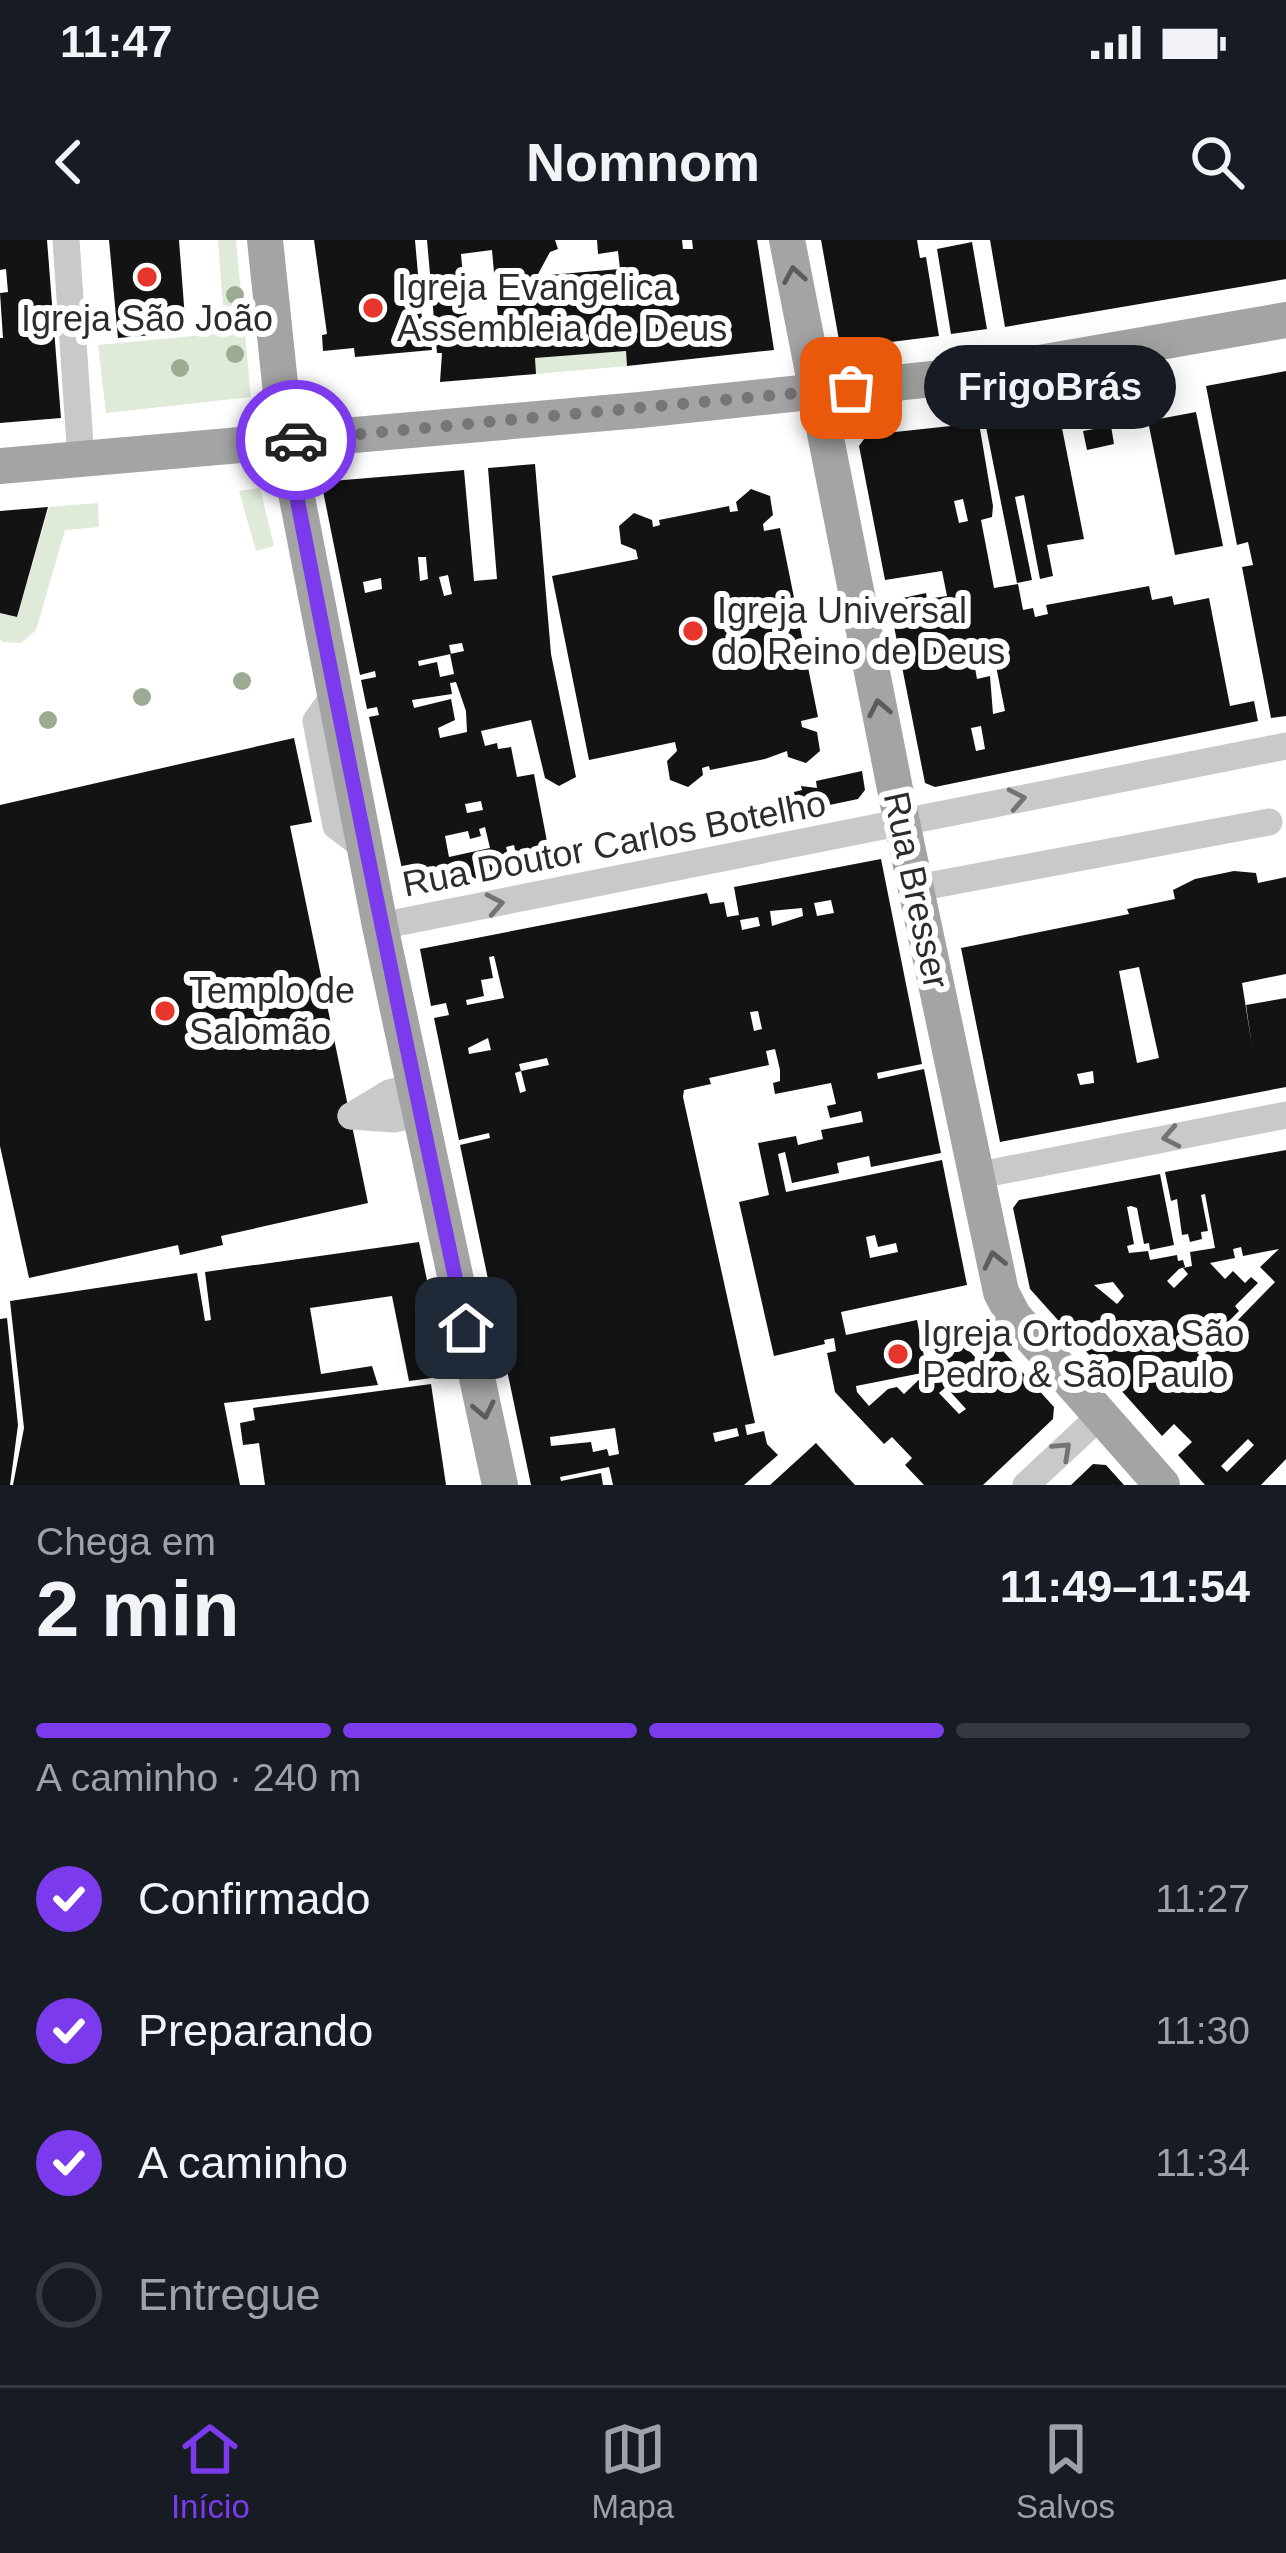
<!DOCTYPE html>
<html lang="pt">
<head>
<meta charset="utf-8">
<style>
	body { margin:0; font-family:Helvetica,sans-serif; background:#20242c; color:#f1f3f6; height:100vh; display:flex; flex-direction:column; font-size:45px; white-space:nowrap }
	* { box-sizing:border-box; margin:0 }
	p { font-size:39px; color:#9ea1a6 }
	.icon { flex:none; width:66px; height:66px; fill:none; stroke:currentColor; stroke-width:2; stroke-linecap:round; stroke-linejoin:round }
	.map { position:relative; height:1245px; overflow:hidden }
	.panel { display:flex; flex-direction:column; background:#171b24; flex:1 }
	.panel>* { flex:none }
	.pin { position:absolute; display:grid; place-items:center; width:102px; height:102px; color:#fff; margin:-51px; border-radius:24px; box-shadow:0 6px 18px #0006 }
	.courier { position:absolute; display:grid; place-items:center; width:120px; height:120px; margin:-60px; border:9px solid #7c3aed; border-radius:50%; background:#fff; color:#222; box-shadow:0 3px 15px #0007 }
	.bubble { position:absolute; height:84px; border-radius:42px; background:#171b24; box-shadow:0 6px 30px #0003; font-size:39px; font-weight:800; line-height:84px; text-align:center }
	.head em { font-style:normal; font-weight:800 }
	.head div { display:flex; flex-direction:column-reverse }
	.head { display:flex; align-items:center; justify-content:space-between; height:204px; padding:0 36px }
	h1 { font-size:78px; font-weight:800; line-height:90px }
	.bar { display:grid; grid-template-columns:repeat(4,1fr); gap:18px 12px; align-content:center; height:144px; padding:0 36px }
	.bar i { height:15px; border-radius:9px; background:#363941 }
	.bar .current { background:#7c3aed }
	.bar p { grid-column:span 4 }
	ol { padding:0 36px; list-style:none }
	li { display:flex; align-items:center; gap:36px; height:132px }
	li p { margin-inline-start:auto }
	li .icon { padding:12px; border-radius:50%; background:#7c3aed; color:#fff; stroke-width:4 }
	li:last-child { color:#9ea1a6 }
	li i { width:66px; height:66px; border:6px solid #363941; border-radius:50% }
	.status { display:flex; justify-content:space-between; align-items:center; height:84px; padding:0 60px; background:#171b24; direction:ltr }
	.status svg { height:33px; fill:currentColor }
	header { display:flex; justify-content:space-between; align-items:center; height:156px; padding:0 36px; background:#171b24; font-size:54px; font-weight:800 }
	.tabs { display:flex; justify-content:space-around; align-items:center; height:168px; border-top:3px solid #363941; background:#171b24; font-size:33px; color:#9ea1a6 }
	.tabs a { display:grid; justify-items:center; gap:6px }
	.tabs .current { color:#7c3aed }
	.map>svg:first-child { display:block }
	.green { fill:#e0ead9 }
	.building { fill:#131313; fill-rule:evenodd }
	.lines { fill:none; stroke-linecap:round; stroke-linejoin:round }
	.minor { stroke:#c9c9c9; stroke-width:27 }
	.major { stroke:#a4a4a4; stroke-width:36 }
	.tree { fill:#9bac93 }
	.oneway { stroke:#5c5c5c }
	.oneway2 { stroke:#737373 }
	.done { stroke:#767676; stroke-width:12; stroke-dasharray:0 21.6 }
	.route { stroke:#7c3aed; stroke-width:15 }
	.poi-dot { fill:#e7362b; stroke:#fff; stroke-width:4.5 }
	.labels { text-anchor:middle; stroke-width:12; stroke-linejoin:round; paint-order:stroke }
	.poi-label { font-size:36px; fill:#2c2c2c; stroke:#fff; text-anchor:start }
	.street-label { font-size:36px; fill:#2c2c2c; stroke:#fff }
</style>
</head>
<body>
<div class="status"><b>11:47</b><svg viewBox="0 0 49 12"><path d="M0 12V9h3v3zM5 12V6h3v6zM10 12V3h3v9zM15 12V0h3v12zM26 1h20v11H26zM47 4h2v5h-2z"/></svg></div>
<header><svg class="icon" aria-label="back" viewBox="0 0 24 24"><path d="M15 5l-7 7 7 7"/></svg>Nomnom<svg class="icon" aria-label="search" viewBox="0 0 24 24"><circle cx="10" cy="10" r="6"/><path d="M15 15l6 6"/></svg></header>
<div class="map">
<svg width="1286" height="1245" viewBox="0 0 1286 1245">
	<rect width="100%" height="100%" fill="#fff"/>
	<g class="green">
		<path d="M218,0H236L251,157L106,173L98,105L225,93Z"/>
		<path d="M626,111L627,126L536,134L535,118Z"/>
		<path d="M260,248L274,306L256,311L239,251Z"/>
		<path d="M98,263L99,287L65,290L36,390L21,403L3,402L0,399V373L17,377L49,267Z"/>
	</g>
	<g class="building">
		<path d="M0,0H47L61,178L0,183V98H3L0,53L8,52L6,29L0,30Z"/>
		<path d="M109,0H179L186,92L118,98Z"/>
		<path d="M314,0H415L424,102H431L432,110L355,117L354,108L323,111L322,95L327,94Z"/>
		<path d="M427,0H555L558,9L550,12L537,36L620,29L618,11L598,14L597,0H682L683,9H693L692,0H757L774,110L627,126L626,111L535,118L536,134L440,142L442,113H437ZM492,10L499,89L468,92L461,14Z"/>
		<path d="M821,0H917L920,18L926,17L939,96L851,107L839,100Z"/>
		<path d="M990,0H1286V39L1005,87Z"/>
		<path d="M972,2L987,89L951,94L937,9Z"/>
		<path d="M1286,131V476L1271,478L1242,327L1253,325L1248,302L1237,305L1206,146Z"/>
		<path d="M1196,172L1223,306L1175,315L1148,181Z"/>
		<path d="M1059,173L1084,299L1047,305L1053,336L1040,339L1024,255L1015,257L1032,340L1017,343L985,182Z"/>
		<path d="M979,183L993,266L992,277L981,280L994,348L1018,344L1023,370L1033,368L1035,377L1048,374L1046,365L1149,346L1152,360L1172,356L1174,365L1209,358L1230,466L1254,461L1258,481L935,547L925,543L889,361L926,353L927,359L947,356L942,331L885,340L859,206L867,195ZM963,259L968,281L959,283L954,261ZM996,426L1005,471L993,474L990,436L977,439L975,428ZM981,486L985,509L976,511L971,488Z"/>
		<path d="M1111,186L1114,204L1087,210L1083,191Z"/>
		<path d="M535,224L551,414L576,537L559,546L545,538L531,480L481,491L485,506L497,503L498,509L511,507L517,537L534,534L551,622L519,629L514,605L506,607L512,631L407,652L369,477L379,475L377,467L367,469L361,440L376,437L375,431L360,435L322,246L332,241L464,230L474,341L497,339L488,228ZM418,317H426L428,339L420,341ZM448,335L452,354L444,356L439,337ZM381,338L382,349L365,353L363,342ZM462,403L464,411L450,414L454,434L440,437L437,422L419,426L418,421L451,414L449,405ZM456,442L466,471L467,492L440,498L438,488L455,480L451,459L414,468L412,460L452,454L450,443ZM481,561L483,570L467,573L465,564ZM485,587L490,608L449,617L445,596L468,591L470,599L481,596L479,589Z"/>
		<path d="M751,249L770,256L773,275L763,284L764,291L780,288L818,477L801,481L802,487L817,492L820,511L806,523L788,517L787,511L765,519L710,530L709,526L702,528L703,535L688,547L670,540L667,521L677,511L675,502L589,520L552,336L638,319L636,310L621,304L619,286L634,273L652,280L653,287L660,285L659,280L729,266L730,272L738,271L736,262Z"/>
		<path d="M48,267L17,377L0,373V271Z"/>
		<path d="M294,498L312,582L290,586L368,963L221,996L223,1005L180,1015L178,1005L29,1038L0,906V565Z"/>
		<path d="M862,531L865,550L858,559L782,575L778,556L802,550L801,546L817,548L816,541Z"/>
		<path d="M881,619L922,824L877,833L878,839L924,829L941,913L871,927L869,916L837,923L839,933L792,943L785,912L778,914L786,952L942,920L967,1045L841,1072L846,1095L917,1080L927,1132L960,1101L976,1118L994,1101L1054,1167L1053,1179L983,1245H924L905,1225L912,1218L892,1197L884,1204L835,1152L827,1113L836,1111L834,1098L824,1100L825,1104L774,1116L739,962L769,955L758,903L796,896L798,905L823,899L821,890L863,882L861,871L830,878L827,866L836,864L831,843L775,854L773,843L780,841V830L775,809L766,811L769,825L709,838L711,844L684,850L683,857L755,1183L745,1185L747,1195L764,1191L767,1204L778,1215L744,1245H613L609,1227L560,1237L561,1241L601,1233L603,1245H531L460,905L490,898L489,893L459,900L434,778L449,775L446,763L431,766L420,709L707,653L710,664L724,662L727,677L739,675L734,647ZM831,660L834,673L817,676L814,663ZM802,668L803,676L772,686L770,671ZM758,677L760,686L742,690L740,680ZM494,716L504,758L467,765L466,760L484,756L481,740L493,738L489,717ZM758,771L762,789L754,791L750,772ZM488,798L491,810L469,814L468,808ZM547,818L549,825L521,831L526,851L520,853L515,833L521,831L519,824ZM875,995L878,1007L896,1003L898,1012L870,1018L866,997ZM927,1132L904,1154L897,1147L888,1149L869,1166L857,1152L856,1146ZM946,1147L966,1169L959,1174L939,1153ZM615,1188L619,1214L609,1216L607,1209L593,1212L591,1202L551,1206L550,1197ZM737,1188L739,1196L715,1202L713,1193Z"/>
		<path d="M1234,631L1256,633L1258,643L1286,637V734L1242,743L1252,806L1246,765L1286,758V847L1000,902L961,708L1129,674L1127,669L1175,659L1173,650L1195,639ZM1139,727L1159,818L1137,823L1119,731ZM1093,831L1094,843L1080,845L1077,834Z"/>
		<path d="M1286,910V1219L1261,1245H1205L1178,1215L1192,1202L1174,1184L1162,1196L1030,1049L1013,968L1019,960L1160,934L1174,1005L1150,1010L1149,1003L1144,1004L1137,968L1131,966L1127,967L1134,1004L1127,1006L1129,1013L1148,1011L1150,1020L1177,1015L1178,1021L1183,1020L1185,1027L1179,1029L1167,1041L1174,1048L1188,1034L1183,1028L1192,1026L1190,1012L1215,1008L1205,954L1201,955L1208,991L1201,992L1202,999L1190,1002L1188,994L1182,995L1177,959L1171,961L1165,932ZM1241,1007L1243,1016L1279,1009L1260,1027L1275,1042L1202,1117L1197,1113L1239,1071L1235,1066L1258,1043L1251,1037L1245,1043L1233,1031L1225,1039L1210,1023L1235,1018L1233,1009ZM1113,1042L1124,1056L1117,1064L1094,1045ZM1248,1199L1254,1205L1227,1232L1221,1226Z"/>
		<path d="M419,1002L447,1136L409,1141L392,1056L310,1068L321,1134L372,1126L378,1145L224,1163L240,1245H13L24,1188L10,1061L197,1033L205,1081L211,1080L205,1032Z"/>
		<path d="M7,1078L18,1185L10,1245H0V1079Z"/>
		<path d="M431,1144L446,1245H265L259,1203L243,1205L240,1183L255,1180L253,1168Z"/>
		<path d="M816,1203L855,1245H770Z"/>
		<path d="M1093,1224L1106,1225L1124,1245H1071Z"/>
	</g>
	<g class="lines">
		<g class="minor">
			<path d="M66,0L81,219"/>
			<path d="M334,456L316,481L336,586L364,607"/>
			<path d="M917,648L1269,582"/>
			<path d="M380,686L1286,506"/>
			<path d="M351,876L389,853L415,846"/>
			<path d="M351,876L394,879L420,873"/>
			<path d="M975,936L1286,875"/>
			<path d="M1026,1245L1100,1176"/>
		</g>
		<g class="major">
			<path d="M265,0L286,201L380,686L500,1245"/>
			<path d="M787,0L896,554L1001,1052L1014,1077L1162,1245"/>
			<path d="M0,226L640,170L970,135L1286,80"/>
		</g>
	</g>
	<g class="tree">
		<circle cx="235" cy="55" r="9"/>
		<circle cx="235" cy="114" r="9"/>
		<circle cx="180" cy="128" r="9"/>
		<circle cx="242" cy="441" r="9"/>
		<circle cx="142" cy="457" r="9"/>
		<circle cx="48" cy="480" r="9"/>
	</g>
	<defs><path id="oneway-chevron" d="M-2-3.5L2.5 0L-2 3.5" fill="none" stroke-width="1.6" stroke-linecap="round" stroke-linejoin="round" transform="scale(3)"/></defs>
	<g class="oneway">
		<use href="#oneway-chevron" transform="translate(794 35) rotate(-100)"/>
		<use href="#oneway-chevron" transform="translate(879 468) rotate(-101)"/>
		<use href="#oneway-chevron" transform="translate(994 1020) rotate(-103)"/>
		<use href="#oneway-chevron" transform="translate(484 1170) rotate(78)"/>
	</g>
	<g class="oneway2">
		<use href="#oneway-chevron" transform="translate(1017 559) rotate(-11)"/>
		<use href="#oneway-chevron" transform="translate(495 664) rotate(-11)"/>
		<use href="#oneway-chevron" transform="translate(1171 897) rotate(169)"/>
		<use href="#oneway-chevron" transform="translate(1063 1210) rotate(-43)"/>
	</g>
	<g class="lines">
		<path class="done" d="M296,200L851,148"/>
		<path class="route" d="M296,200L286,201C343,498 403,793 466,1088"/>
	</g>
	<g class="poi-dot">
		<circle cx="147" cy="37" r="12"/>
		<circle cx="373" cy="68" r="12"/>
		<circle cx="693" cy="391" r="12"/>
		<circle cx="165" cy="771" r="12"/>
		<circle cx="898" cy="1114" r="12"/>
	</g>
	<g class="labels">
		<g class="poi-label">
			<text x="397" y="60">Igreja Evangelica<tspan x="397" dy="41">Assembleia de Deus</tspan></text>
			<text x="147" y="91" text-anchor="middle">Igreja São João</text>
			<text x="717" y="383">Igreja Universal<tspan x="717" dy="41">do Reino de Deus</tspan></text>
			<text x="189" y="763">Templo de<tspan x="189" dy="41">Salomão</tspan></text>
			<text x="922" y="1106">Igreja Ortodoxa São<tspan x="922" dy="41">Pedro &amp; São Paulo</tspan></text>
		</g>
		<g class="street-label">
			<text transform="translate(614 603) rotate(-11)" y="13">Rua Doutor Carlos Botelho</text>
			<text transform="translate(917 650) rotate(78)" y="13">Rua Bresser</text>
		</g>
	</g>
</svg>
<div class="pin" style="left:851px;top:148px;background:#ea580c"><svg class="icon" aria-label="bag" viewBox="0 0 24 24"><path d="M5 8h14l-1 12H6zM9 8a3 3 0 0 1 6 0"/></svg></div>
<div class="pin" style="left:466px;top:1088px;background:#1f2937"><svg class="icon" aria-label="home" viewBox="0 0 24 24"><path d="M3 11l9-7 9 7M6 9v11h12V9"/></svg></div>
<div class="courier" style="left:296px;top:200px"><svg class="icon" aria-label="car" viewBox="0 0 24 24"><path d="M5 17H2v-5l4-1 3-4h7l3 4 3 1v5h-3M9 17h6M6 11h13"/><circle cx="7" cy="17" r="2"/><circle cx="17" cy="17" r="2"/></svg></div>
<div class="bubble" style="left:924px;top:105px;width:252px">FrigoBrás</div>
</div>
<section class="panel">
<div class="head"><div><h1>2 min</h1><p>Chega em</p></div><em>11:49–11:54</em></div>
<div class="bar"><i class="current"></i><i class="current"></i><i class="current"></i><i></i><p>A caminho · 240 m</p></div>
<ol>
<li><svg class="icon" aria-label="check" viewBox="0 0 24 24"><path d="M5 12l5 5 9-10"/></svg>Confirmado<p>11:27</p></li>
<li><svg class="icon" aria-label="check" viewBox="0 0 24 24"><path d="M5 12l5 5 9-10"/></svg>Preparando<p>11:30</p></li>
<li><svg class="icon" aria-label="check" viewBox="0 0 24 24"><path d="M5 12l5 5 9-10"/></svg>A caminho<p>11:34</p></li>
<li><i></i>Entregue</li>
</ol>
</section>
<nav class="tabs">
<a class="current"><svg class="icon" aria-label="home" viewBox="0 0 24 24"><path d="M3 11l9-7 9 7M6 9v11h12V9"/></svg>Início</a>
<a><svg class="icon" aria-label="map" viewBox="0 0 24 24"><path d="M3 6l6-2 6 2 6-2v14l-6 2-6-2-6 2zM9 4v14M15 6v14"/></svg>Mapa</a>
<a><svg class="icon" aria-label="saved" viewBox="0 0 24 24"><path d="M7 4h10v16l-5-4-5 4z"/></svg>Salvos</a>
</nav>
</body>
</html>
